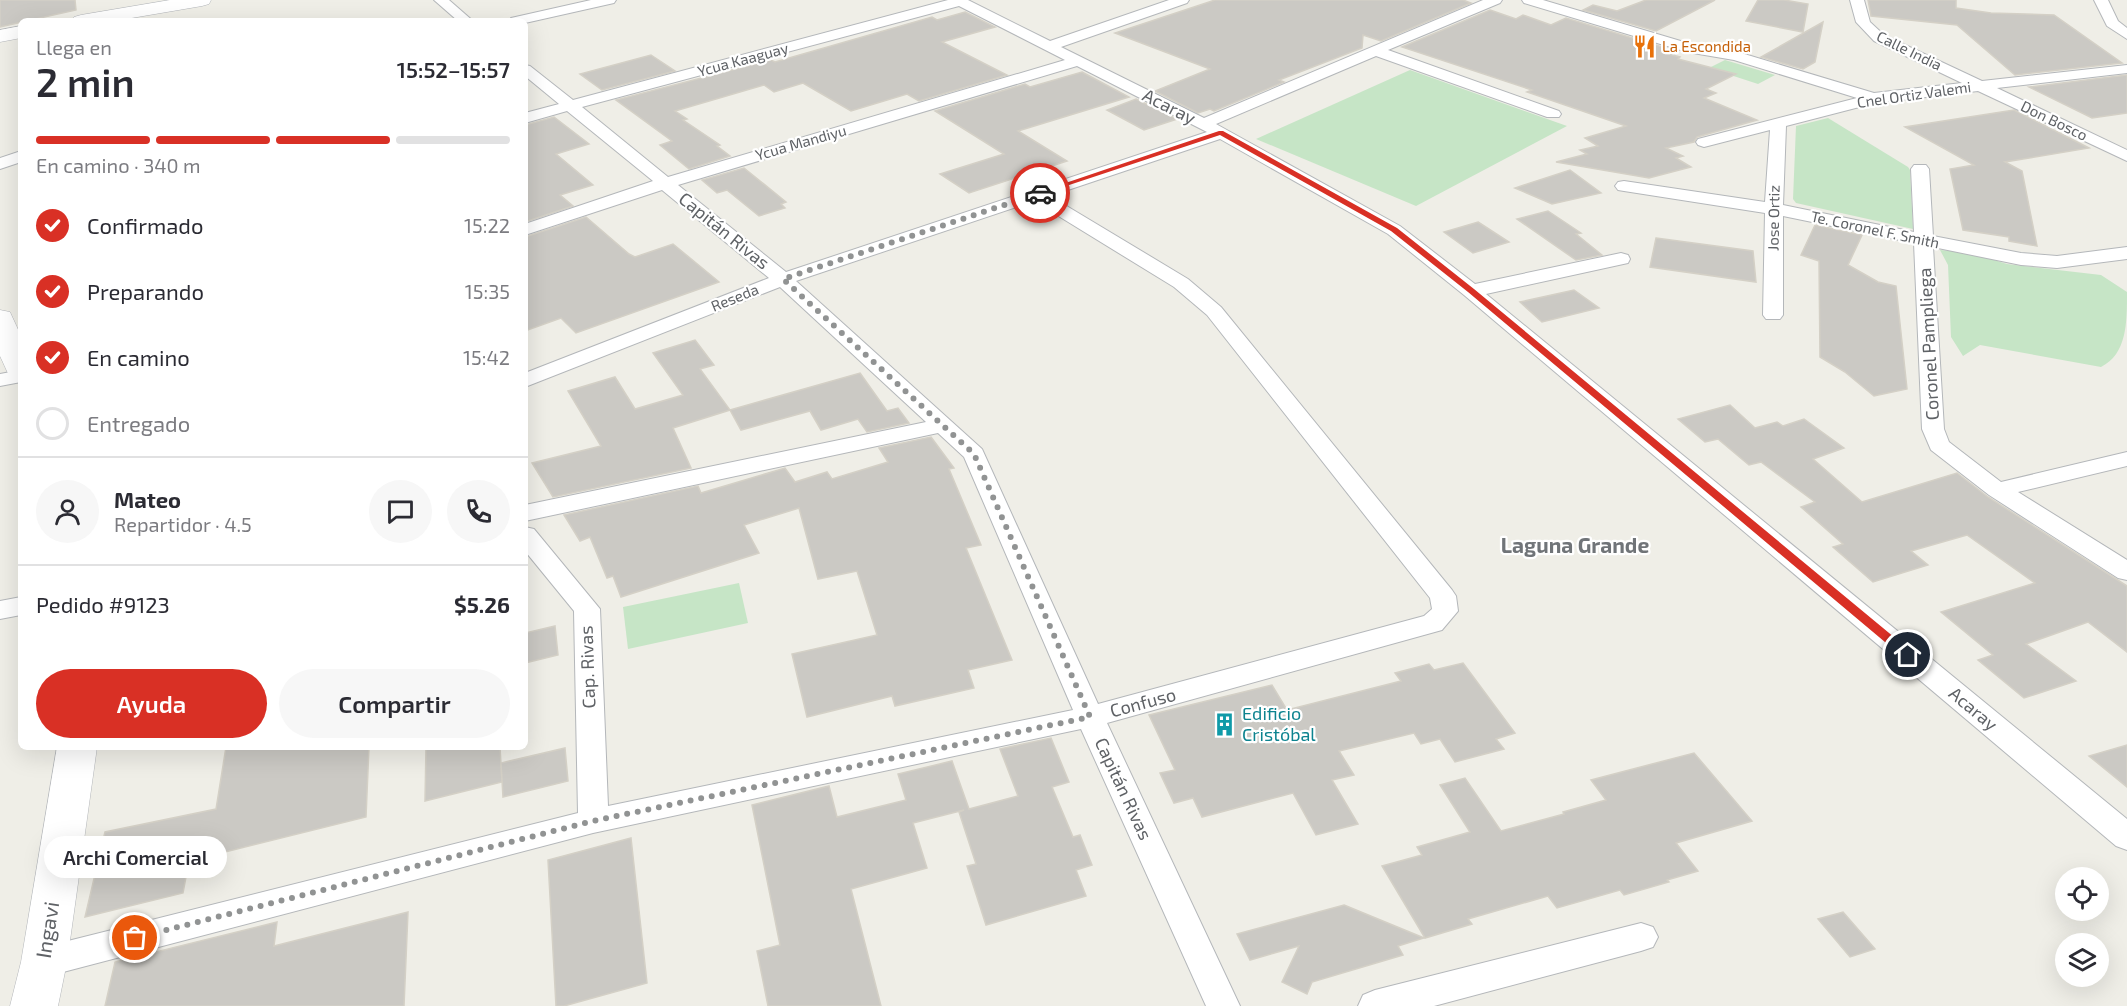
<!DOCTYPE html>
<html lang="es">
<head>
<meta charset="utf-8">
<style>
	body { margin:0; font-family:"Exo 2",sans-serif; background:#f7f7f7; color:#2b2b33; height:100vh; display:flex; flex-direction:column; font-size:22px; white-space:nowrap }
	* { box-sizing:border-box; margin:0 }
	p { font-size:20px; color:#7c7c81 }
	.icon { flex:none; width:33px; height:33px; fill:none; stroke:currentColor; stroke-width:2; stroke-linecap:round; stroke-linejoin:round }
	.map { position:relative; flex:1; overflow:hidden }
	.panel { position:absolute; left:18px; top:18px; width:510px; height:732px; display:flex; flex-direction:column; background:#fff; border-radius:9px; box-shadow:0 6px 24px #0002 }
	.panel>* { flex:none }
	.controls { position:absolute; left:2055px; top:867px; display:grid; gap:12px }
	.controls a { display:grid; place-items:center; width:54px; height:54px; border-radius:50%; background:#fff; box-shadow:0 6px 24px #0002; font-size:30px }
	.pin { position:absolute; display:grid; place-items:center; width:51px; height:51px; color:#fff; margin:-26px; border:3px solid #fff; border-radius:50%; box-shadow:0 2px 6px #0007 }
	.courier { position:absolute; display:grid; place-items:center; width:60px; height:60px; margin:-30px; border:4px solid #d93025; border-radius:50%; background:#fff; color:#222; box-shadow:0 2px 8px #0007 }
	.bubble { position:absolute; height:42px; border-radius:21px; background:#fff; box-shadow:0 6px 24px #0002; font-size:20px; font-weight:600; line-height:42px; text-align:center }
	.summary em { font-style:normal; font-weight:600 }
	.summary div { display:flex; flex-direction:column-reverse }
	.summary { display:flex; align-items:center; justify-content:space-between; height:102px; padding:0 18px }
	h1 { font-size:39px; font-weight:600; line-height:45px }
	.bar { display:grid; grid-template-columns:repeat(4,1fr); gap:9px 6px; align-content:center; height:72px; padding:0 18px }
	.bar i { height:8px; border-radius:4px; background:#e1e1e2 }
	.bar .selected { background:#d93025 }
	.bar p { grid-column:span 4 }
	.line { display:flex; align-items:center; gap:15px; padding:0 18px; border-top:2px solid #e1e1e2 }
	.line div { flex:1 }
	.round { display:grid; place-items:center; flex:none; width:63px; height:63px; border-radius:32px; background:#f7f7f7 }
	ol { padding:0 18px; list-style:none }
	li { display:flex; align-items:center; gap:18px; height:66px }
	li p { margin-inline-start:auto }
	li .icon { padding:6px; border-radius:50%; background:#d93025; color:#fff; stroke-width:4 }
	li:last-child { color:#7c7c81 }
	li i { width:33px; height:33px; border:3px solid #e1e1e2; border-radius:50% }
	.button { display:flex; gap:12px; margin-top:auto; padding:12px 18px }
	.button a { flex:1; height:69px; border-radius:36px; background:#d93025; color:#fff; font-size:24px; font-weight:600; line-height:69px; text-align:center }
	.button a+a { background:#f7f7f7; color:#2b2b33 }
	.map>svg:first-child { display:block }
	.green { fill:#c6e5c6 }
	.building { fill:#cbc9c4; stroke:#d4d0c6; stroke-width:1.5 }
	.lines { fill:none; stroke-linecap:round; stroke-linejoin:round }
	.minor-casing { stroke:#b4b7ba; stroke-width:2 }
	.secondary-casing { stroke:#b3b6ba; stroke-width:1 }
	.minor { fill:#fff; fill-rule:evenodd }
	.secondary { fill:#fff; fill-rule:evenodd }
	.route { fill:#d93025 }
	.done { stroke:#919393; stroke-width:6; stroke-dasharray:0 10.8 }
	.labels { text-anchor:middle; stroke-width:4.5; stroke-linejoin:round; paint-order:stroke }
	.far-food-label { font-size:15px; fill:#c56008; stroke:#fff; text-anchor:start }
	.far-street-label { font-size:15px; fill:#5f6266; stroke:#fff }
	.street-label { font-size:18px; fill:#5f6266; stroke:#fff }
	.culture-label { font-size:18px; fill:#0d838f; stroke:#fff; text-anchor:start }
	.quarter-label { font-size:21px; font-weight:bold; fill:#707478; stroke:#fff }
	.near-street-label { font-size:21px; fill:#5f6266; stroke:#fff }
</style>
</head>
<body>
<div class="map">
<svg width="2127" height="1006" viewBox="0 0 2127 1006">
	<rect width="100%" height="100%" fill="#efeee7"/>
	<g class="green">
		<path d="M1725,60L1775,75L1758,84L1709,68Z"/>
		<path d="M1410,70L1567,126L1416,206L1256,139Z"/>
		<path d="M1828,118L1908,167L1910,170L1913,229L1796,203L1793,199L1796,126Z"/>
		<path d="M1940,250L1972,253L2007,264L2101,275L2127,292C2127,323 2127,354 2101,367L1980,345L1963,356L1951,337L1948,265Z"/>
		<path d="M739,583L748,623L628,649L623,607Z"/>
	</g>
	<g class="building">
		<path d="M0,0H75L76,10L0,27Z"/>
		<path d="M1215,0H1463L1471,3L1381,41L1363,35L1362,48L1279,80L1284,82L1214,111L1210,109L1198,113L1155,91L1210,69L1115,33Z"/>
		<path d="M1646,0H1715L1656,31L1583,10L1593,5L1617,11Z"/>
		<path d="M1758,0H1784L1808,4L1803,32L1746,21Z"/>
		<path d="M1868,0H1956V8L1991,13L2054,15L2122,63L2015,75L1957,25L1871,16Z"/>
		<path d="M1490,10L1516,19L1523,15L1551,25L1566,18L1666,48L1661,52L1680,57L1678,59L1736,74L1706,89L1716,93L1704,98L1757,120L1697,137L1694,142L1666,148L1683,156L1676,158L1691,167L1649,178L1556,162L1587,154L1580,150L1598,146L1585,138L1626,126L1527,92L1532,90L1402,47Z"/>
		<path d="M965,12L995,27L942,42L1007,75L919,101L907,94L851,111L803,83L774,92L764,85L675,111L687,119L683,120L720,145L717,146L730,156L689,169L660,145L672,141L616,100L771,60L775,62L932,17L937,20Z"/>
		<path d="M1823,22L1815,62L1803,69L1761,57Z"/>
		<path d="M651,55L675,71L602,90L580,74Z"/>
		<path d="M1082,72L1129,97L1018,131L1067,161L969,193L940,174L1004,154L935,111L1025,84L1030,87Z"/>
		<path d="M2127,75V113L2092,118L2029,87Z"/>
		<path d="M1136,99L1177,119L1144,130L1107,110Z"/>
		<path d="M2014,110L2089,148L2005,162L2022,171L2037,246L2009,241V237L1963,230L1950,169L1974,165L1905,127Z"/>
		<path d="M554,117L589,144L556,154L593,185L560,195L573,206L525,222V125Z"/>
		<path d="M744,168L786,202L781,204L785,208L759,216L727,190L717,193L702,180Z"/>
		<path d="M1570,170L1601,193L1552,204L1515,188Z"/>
		<path d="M1548,211L1581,233L1576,234L1602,255L1576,260L1517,219Z"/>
		<path d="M586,217L629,254L635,257L673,244L719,282L576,333L561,318L525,331V237Z"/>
		<path d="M1478,222L1509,242L1473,253L1444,232Z"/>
		<path d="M1815,225L1862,235L1848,265L1878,282L1896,286L1907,389L1874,396L1845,372L1820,357L1819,261L1801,255Z"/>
		<path d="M1656,238L1753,251L1756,282L1650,267Z"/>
		<path d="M1574,290L1599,308L1542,322L1520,302Z"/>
		<path d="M695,340L714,365L700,369L730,410L673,428L691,468L553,497L532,463L601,446L568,391L615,377L635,409L683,395L653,353Z"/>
		<path d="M860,373L887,411L898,408L909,423L867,432L858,419L821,430L810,411L741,430L730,410Z"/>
		<path d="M1730,405L1755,428L1777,422L1783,426L1804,419L1844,448L1813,459L1862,502L1957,473L1988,497L2127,586V652L2088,622L2026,644L2076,681L2024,698L1978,660L1993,655L1941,612L2035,583L1967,535L1911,551L1928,565L1873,582L1833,547L1843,544L1801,507L1815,502L1761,462L1749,465L1718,439L1705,442L1678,419Z"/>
		<path d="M931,437L954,468L949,469L981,545L966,548L1012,660L968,670L974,688L895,706L892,696L807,717L792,654L877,635L857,571L818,579L799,508L744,525L759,553L621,597L613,576L607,578L590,537L580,541L564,515L698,486L701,493L785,468L795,482L827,472L832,479L888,462L879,448Z"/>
		<path d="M555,626L558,655L525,663V633Z"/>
		<path d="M1463,663L1515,733L1496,739L1504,749L1455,762L1440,739L1421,744L1414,733L1339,751L1354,775L1332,780L1358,824L1316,835L1293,793L1202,817L1193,798L1174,803L1160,773L1175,770L1149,715L1272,685L1287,710L1401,681L1395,673L1429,664L1434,670Z"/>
		<path d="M1051,738L1069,782L1052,787L1073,837L1080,835L1092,865L1076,870L1086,896L986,925L967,866L976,864L959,812L964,810L913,823L927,868L851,889L881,1006H768L757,951L780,945L752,805L829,786L837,817L906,800L898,774L952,761L969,809L1018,796L1000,749Z"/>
		<path d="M2127,745V787L2089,756Z"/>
		<path d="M226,747H369L366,817L189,861L183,893L85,917L105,832L216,809Z"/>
		<path d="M426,747H500L502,782L425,801Z"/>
		<path d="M565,748L568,781L503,797L501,763Z"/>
		<path d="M1694,753L1752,821L1676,843L1698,871L1667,880L1669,882L1624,895L1620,890L1557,908L1548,896L1468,919L1472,924L1425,938L1382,866L1422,855L1417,847L1470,832L1440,785L1465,778L1501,831L1564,814L1563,812L1606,800L1591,780Z"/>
		<path d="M631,838L647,983L564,1006H556L548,860Z"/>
		<path d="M1344,905L1424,938L1398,946L1403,955L1312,982L1307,994L1282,982L1299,946L1250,960L1237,934Z"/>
		<path d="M408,912L404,1006H105L115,962L277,922L274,946Z"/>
		<path d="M1843,912L1875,949L1850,957L1818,919Z"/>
	</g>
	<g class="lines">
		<defs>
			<g id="minor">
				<path d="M434,0H449L473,21H458Z"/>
				<path d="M591,0H616L614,3L525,23V21H509L511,18Z"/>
				<path d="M948,0H968L1050,41L1169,0H1189L1187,3L1061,47L1204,118L1483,0H1502L1500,3L1388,50L1559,111L1561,114L1559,117H1547L1376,56L1216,124L1400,226L1475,284L1621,253L1628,255L1630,259L1628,263L1486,294L2127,819V850L2116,846L1464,295L1388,234L1220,139L1050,196L1188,279L1221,307L1452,590L1456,596L1458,611L1442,630L1107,723L1240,1006H1206L1081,729L593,833L44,977L32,972L27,962L32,952L44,947L578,813L574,611L525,551V527L534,529L600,609L608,806L1073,710L964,457L938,433L525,521V505L926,422L780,287L525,387V373L769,278L662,190L525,235V224L653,181L567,111L525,123V113L559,104L525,76V65L530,66L573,100ZM959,6L1065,60L668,177L582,107ZM1077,66L1207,132L786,272L678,185ZM1034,201L1174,287L1207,315L1430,598L1432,609L1424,616L1098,704L982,449L796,281Z"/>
				<path d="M1522,0H1543L1694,45L1741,53L1874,93L1962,83L1874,41L1856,22L1850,0H1864L1870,22L1884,35L1982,81L2127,65V73L1997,88L2127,150V161L1978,91L1875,103L1786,126L1783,205L1914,232L1911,169L1914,165H1926L1929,169L1933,236L2021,253L2057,256L2127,247V259L2057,268L2021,265L1933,247L1944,429L1949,442L2001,482L2127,452V466L2018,492L2127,560V580L2118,578L1989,495L1931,450L1922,429L1914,243L1783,216V315L1780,319H1766L1763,315L1765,213L1624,191L1618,190L1615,186L1618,182L1624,181L1765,202L1770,130L1704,147L1698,145L1696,142L1698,139L1857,98L1734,60L1687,52L1524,3Z"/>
				<path d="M2094,0H2108L2118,21L2127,28V39L2107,26Z"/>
				<path d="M21,151V162L0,169V158Z"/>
				<path d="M21,370V382L0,386V374Z"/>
				<path d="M21,597V615L0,619V601Z"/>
				<path d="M1641,923L1653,927L1658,937L1653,947L1641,951L1434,1006H1358L1363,995L1375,990Z"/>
			</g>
			<g id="secondary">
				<path d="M170,0H211L209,4L202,6L114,21H71L74,17L81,15Z"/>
				<path d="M21,26V38L0,42V30Z"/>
				<path d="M0,310L10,312L21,336V383L11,380L0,356Z"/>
				<path d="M57,747H97L67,962L58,1006H10L21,962Z"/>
			</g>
		</defs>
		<use href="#minor" class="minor-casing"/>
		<use href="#secondary" class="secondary-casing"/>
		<use href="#minor" class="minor"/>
		<use href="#secondary" class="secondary"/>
	</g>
	<path class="route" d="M1219,131H1223L1397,228L1474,289L1912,652V658H1904L1468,292L1391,231L1220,135L1042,194L1036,193Z"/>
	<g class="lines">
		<path class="done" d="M135,938L593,821L1090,717L974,454L783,279L1040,193"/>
	</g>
	<defs>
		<symbol id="restaurant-bare" viewBox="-9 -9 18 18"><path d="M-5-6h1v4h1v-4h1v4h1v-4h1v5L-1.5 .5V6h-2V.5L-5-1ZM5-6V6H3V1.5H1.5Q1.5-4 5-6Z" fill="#e8710a" stroke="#fff" stroke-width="2.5" paint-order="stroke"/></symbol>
		<symbol id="building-bare" viewBox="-9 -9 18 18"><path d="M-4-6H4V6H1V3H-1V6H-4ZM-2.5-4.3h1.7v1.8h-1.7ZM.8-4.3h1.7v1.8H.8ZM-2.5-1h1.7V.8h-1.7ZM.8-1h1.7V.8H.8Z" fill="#0f9aa8" stroke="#fff" stroke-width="2.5" paint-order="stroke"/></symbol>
	</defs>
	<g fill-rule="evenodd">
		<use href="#restaurant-bare" x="1628" y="30" width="33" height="33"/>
		<use href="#building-bare" x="1208" y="708" width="33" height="33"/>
	</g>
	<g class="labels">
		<g class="far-food-label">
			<text x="1662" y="52">La Escondida</text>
		</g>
		<g class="far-street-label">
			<text transform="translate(1909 51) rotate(26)" y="5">Calle India</text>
			<text transform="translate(743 60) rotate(-15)" y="5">Ycua Kaaguay</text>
			<text transform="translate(1914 95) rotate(-8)" y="5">Cnel Ortiz Valemi</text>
			<text transform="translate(2054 121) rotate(26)" y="5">Don Bosco</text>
			<text transform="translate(801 143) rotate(-16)" y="5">Ycua Mandiyu</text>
			<text transform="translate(1774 218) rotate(-89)" y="5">Jose Ortiz</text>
			<text transform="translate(1875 230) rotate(12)" y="5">Te. Coronel F. Smith</text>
			<text transform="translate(735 298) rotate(-22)" y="5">Reseda</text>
		</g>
		<g class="street-label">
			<text transform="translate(1169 107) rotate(27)" y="6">Acaray</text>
			<text transform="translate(724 231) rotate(39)" y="6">Capitán Rivas</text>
			<text transform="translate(1929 344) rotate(-93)" y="6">Coronel Pampliega</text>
			<text transform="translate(588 667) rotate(-92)" y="6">Cap. Rivas</text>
			<text transform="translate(1143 703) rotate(-15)" y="6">Confuso</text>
			<text transform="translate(1973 709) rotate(40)" y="6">Acaray</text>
			<text transform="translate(1123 789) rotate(65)" y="6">Capitán Rivas</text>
		</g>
		<g class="culture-label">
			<text x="1242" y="720">Edificio<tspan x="1242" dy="21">Cristóbal</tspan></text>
		</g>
		<g class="quarter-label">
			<text x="1575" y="553">Laguna Grande</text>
		</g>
		<g class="near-street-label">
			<text transform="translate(48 930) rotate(-81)" y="7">Ingavi</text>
		</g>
	</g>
</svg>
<div class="controls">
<a><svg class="icon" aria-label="locate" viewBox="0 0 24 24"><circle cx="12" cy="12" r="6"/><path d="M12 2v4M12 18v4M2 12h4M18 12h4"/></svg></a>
<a><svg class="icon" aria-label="layers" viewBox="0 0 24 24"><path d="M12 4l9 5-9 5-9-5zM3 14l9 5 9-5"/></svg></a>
</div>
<div class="pin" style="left:135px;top:938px;background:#ea580c"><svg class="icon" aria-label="bag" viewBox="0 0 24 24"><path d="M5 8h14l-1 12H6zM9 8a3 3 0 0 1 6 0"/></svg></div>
<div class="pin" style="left:1908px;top:655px;background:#1f2937"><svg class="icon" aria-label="home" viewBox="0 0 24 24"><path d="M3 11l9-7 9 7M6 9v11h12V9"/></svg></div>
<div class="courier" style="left:1040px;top:193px"><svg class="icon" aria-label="car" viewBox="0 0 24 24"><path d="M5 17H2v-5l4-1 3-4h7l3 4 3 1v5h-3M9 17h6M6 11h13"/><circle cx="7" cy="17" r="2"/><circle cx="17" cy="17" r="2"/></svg></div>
<div class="bubble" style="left:44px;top:836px;width:183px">Archi Comercial</div>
<section class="panel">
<div class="summary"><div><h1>2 min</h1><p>Llega en</p></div><em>15:52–15:57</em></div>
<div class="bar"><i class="selected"></i><i class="selected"></i><i class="selected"></i><i></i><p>En camino · 340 m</p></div>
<ol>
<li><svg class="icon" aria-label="check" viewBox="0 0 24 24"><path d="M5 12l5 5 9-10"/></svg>Confirmado<p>15:22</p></li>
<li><svg class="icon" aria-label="check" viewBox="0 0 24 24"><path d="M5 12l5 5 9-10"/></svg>Preparando<p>15:35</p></li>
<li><svg class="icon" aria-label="check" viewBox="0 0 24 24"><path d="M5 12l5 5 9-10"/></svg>En camino<p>15:42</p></li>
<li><i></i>Entregado</li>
</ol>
<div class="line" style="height:108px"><a class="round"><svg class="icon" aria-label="person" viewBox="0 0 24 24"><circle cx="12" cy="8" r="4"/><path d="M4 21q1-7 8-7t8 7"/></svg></a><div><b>Mateo</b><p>Repartidor · 4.5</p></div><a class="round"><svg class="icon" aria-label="chat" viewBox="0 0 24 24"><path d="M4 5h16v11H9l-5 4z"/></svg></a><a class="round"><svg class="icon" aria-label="phone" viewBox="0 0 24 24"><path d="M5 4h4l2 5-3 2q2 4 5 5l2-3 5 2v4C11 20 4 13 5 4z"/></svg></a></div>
<div class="line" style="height:78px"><div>Pedido #9123</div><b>$5.26</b></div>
<div class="button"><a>Ayuda</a><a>Compartir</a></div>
</section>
</div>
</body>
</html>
